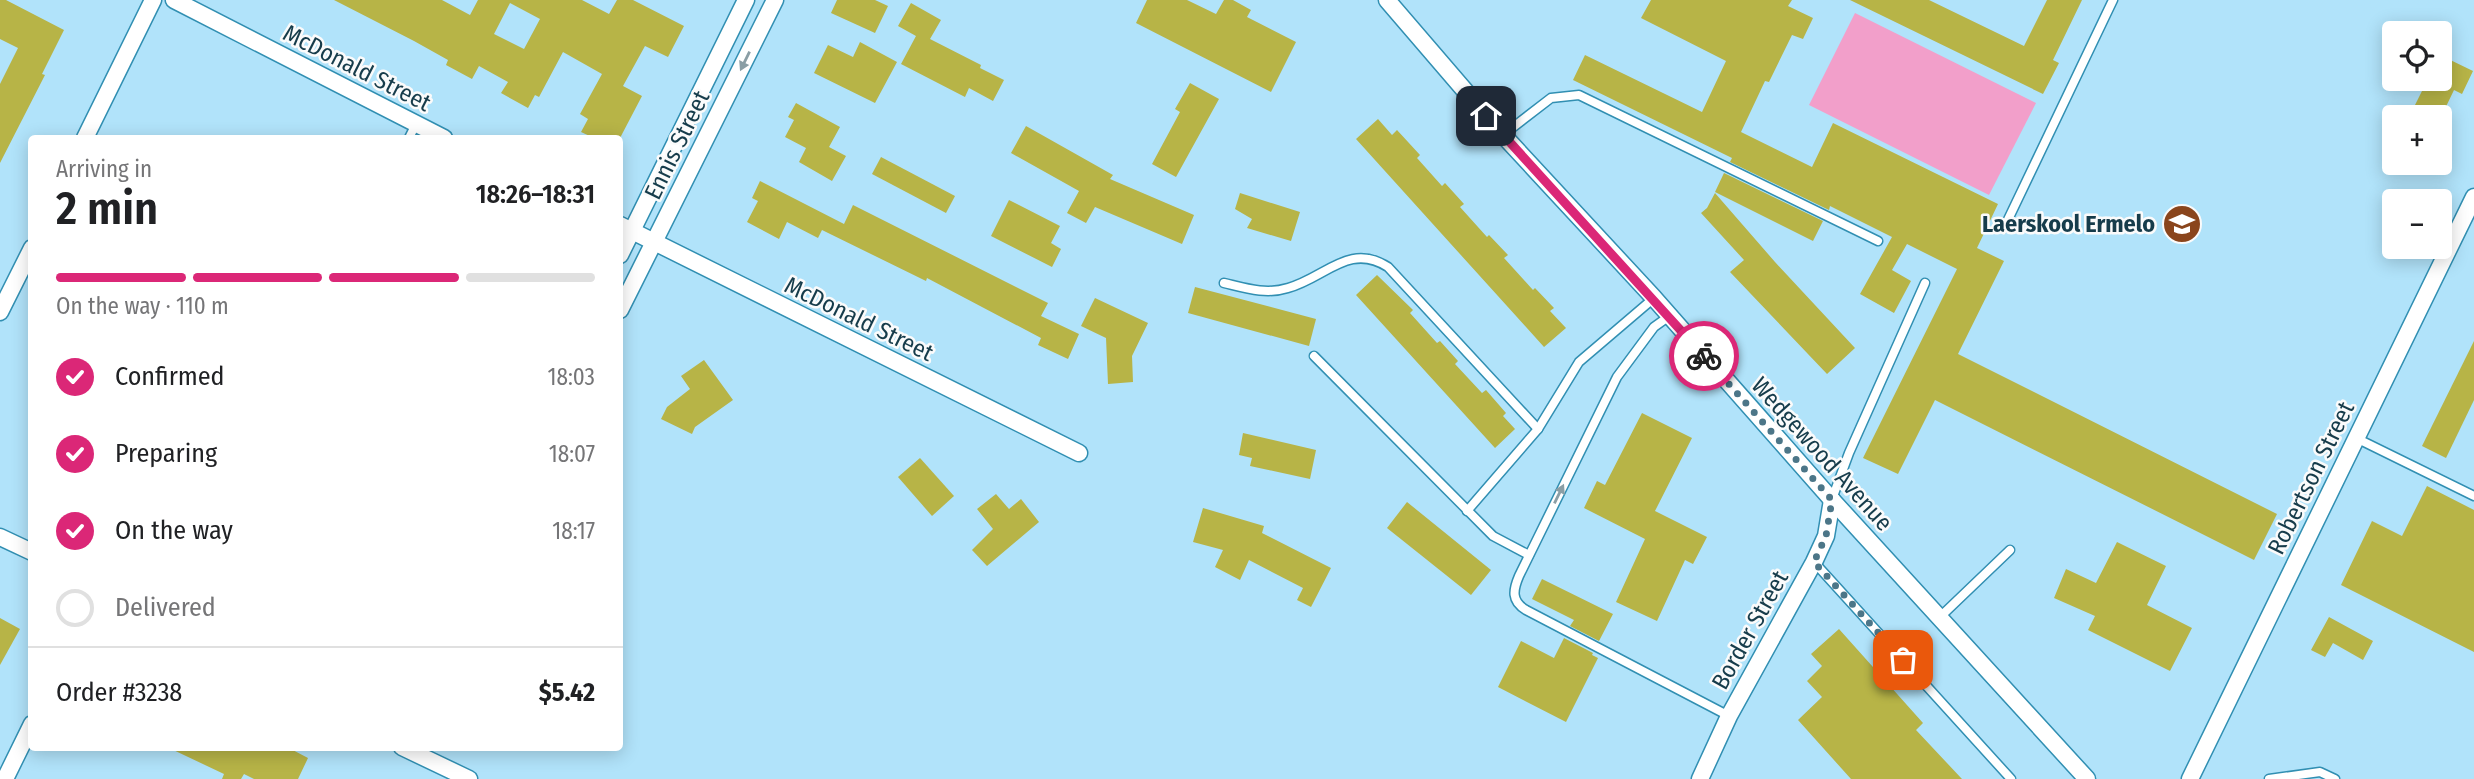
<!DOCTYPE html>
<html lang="en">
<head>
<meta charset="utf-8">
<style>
	body { margin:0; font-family:"Fira Sans Condensed",sans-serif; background:#f2f2f2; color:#202124; height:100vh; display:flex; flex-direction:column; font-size:26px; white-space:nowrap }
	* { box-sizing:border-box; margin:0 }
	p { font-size:23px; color:#757577 }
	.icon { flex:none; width:38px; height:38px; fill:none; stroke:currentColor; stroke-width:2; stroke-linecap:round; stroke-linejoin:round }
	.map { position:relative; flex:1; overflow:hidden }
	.drawer { position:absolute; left:28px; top:135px; width:595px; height:616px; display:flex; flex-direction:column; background:#fff; border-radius:7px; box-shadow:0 4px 18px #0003 }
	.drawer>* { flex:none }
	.buttons { position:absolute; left:2382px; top:21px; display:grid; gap:14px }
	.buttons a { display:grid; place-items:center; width:70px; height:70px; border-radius:7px; background:#fff; box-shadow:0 4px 18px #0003; font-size:35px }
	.pin { position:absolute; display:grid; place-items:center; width:60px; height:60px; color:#fff; margin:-30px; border-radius:14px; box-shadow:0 4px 10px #0006 }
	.courier { position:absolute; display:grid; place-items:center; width:70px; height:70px; margin:-35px; border:5px solid #db2777; border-radius:50%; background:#fff; color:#222; box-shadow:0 2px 9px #0007 }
	.head em { font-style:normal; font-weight:600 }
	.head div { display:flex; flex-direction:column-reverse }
	.head { display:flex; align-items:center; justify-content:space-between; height:119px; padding:0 28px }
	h1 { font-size:46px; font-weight:600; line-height:52px }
	.bar { display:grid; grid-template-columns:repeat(4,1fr); gap:10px 7px; align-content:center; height:84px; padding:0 28px }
	.bar i { height:9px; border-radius:5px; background:#e0e0e0 }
	.bar .active { background:#db2777 }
	.bar p { grid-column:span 4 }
	.line { display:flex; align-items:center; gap:18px; padding:0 28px; border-top:2px solid #e0e0e0 }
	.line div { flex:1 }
	ol { padding:0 28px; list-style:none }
	li { display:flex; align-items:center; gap:21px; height:77px }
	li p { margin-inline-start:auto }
	li .icon { padding:7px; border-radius:50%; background:#db2777; color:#fff; stroke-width:4 }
	li:last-child { color:#757577 }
	li i { width:38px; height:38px; border:4px solid #e0e0e0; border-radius:50% }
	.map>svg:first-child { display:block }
	.green { fill:#f29fca }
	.building { fill:#b7b447; fill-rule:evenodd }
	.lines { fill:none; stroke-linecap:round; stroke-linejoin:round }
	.service-casing { stroke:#318fb2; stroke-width:11 }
	.minor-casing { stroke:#318fb2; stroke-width:19 }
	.service { stroke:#fff; stroke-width:8 }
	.minor { stroke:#fff; stroke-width:16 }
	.oneway { fill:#8a9ea5 }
	.done { stroke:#4c7688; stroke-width:7; stroke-dasharray:0 12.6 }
	.route { stroke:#db2777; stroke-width:9 }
	.labels { text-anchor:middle; stroke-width:5; stroke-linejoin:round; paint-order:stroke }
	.street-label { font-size:24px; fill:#163c4b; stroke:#fbfbfb }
	.poi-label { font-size:24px; font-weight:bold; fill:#163c4b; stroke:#fbfbfb; text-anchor:end }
</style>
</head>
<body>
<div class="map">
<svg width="2474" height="779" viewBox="0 0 2474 779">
	<rect width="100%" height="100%" fill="#b1e3fa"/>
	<path class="green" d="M1855,13L2036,103L1989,195L1809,105Z"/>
	<g class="building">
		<path d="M0,0H6L64,30L42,74L45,75L0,163V84L18,48L0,39Z"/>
		<path d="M334,0H442L470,15L478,0H582L609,14L617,0H633L684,26L668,57L645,46L623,86L642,96L620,138H594L581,132L588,119L580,114L602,74L563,52L539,97L535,95L528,108L501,93L508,82L479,66L472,79L446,65L448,60L414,41ZM510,3L540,19L524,49L494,34Z"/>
		<path d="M837,0H875L888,6L875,33L831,13Z"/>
		<path d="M1147,0H1187L1216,14L1224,0H1233L1251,10L1247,17L1296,42L1271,92L1136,23Z"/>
		<path d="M1651,0H1792L1788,6L1813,18L1803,39L1792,35L1769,82L1765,81L1741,132L1812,167L1833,123L1998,204L1977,248L2004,261L1958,354L2277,514L2254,560L1935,400L1898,474L1863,458L1957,269L1907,244L1892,270L1911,281L1894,313L1860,294L1892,237L1830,206L1829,210L1730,162L1732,158L1573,80L1585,55L1702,112L1726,61L1641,18Z"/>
		<path d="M1850,0H1929L2024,46L2047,0H2082L2053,60L2059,63L2043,94Z"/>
		<path d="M911,3L941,20L930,39L981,65L980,68L1004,80L993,101L969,88L965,97L901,64L916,36L898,26Z"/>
		<path d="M860,42L897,62L875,103L814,73L828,45L853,57Z"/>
		<path d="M2440,55L2473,71L2462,94L2454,90L2441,117H2423L2412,111L2428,79H2440Z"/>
		<path d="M1190,83L1219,99L1176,177L1152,164L1180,112L1175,109Z"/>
		<path d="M796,103L840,127L829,147L846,156L832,181L799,162L806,148L785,137L794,120L788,117Z"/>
		<path d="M1378,119L1392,135L1397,130L1420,155L1417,158L1442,186L1445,183L1464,204L1460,207L1487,237L1489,235L1508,255L1504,258L1533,290L1535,288L1554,308L1550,311L1566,328L1544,347L1356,139Z"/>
		<path d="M1026,126L1113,175L1110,179L1194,215L1182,244L1095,207L1086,223L1067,213L1079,191L1011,153Z"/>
		<path d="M881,157L955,196L946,213L872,174Z"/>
		<path d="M1724,173L1823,221L1813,241L1715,192Z"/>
		<path d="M760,181L844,224L853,205L1048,303L1041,316L1079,334L1068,359L1038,345L1041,338L927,278L926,281L822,230L818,238L787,222L779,239L747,222L758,201L752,198Z"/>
		<path d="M1240,193L1300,212L1291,241L1247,228L1252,219L1235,209Z"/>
		<path d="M1715,193L1775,262L1855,348L1827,374L1730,272L1744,260L1701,213L1707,208Z"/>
		<path d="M1009,200L1060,226L1051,243L1061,249L1052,267L991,236Z"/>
		<path d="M1377,275L1413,310L1410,313L1437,343L1440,341L1458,361L1455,364L1482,393L1486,390L1506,413L1503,416L1515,429L1495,448L1356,295Z"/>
		<path d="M1195,287L1316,319L1309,346L1188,313Z"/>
		<path d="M1095,298L1148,323L1132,356L1133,382L1108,384L1106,338L1081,326Z"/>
		<path d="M2474,341V400L2446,458L2422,446Z"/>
		<path d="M704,360L733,400L695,427L692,434L661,419L667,407L690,389L681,376Z"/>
		<path d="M1642,413L1692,438L1655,511L1707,537L1693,564L1685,560L1657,621L1616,602L1645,539L1584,508L1597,481L1605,485Z"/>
		<path d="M1243,433L1316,450L1310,479L1250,466L1252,458L1239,455Z"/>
		<path d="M920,458L954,496L932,516L898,477Z"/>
		<path d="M2427,486L2474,510V652L2341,585L2372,521L2402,536Z"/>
		<path d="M996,494L1009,509L1021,499L1039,522L987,566L972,550L993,529L977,509Z"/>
		<path d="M1407,502L1491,570L1471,595L1387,528Z"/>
		<path d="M1203,508L1264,526L1262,533L1331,568L1311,607L1297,600L1303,588L1249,560L1240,580L1215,567L1223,550L1193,542Z"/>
		<path d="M2117,542L2166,566L2147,605L2192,628L2170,671L2088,630L2095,616L2054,598L2066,569L2096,583Z"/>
		<path d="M1542,579L1613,614L1599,641L1570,626L1574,620L1532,599Z"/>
		<path d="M2329,617L2373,641L2363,660L2333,643L2325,657L2311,650Z"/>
		<path d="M0,618L20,629L0,665Z"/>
		<path d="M1839,629L1923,723L1916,730L1962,779H1851L1798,720L1822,697L1807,681L1822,666L1811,654Z"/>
		<path d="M1564,638L1593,653L1592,655L1598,658L1566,722L1498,687L1521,641L1554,658Z"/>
		<path d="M167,747H287L308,758L298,779H254L244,774L241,779H222L224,774Z"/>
	</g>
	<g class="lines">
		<defs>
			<g id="service">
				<path d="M1503,135L1551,98L1579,95L1878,241"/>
				<path d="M409,138L416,124"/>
				<path d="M2004,228L2113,0"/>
				<path d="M1224,283C1245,288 1266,295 1288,288C1325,278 1349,242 1388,267L1538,429"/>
				<path d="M1668,317L1654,327L1617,377L1519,576C1513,590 1511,601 1526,610L1729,716"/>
				<path d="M1314,356L1493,536L1529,555"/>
				<path d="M2356,438L2474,496"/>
				<path d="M1832,499L1849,453L1925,283"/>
				<path d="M1467,511L1538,429L1579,362L1654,298"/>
				<path d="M1814,562L2011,779"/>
				<path d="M1940,617L2010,550"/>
				<path d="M2269,779L2320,772L2335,779"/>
			</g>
			<g id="minor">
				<path d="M174,0L444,138"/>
				<path d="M1387,0L1503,135L1654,298L1832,500L2087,779"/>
				<path d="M85,138L153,0"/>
				<path d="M620,225L1079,453"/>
				<path d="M620,255L746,0"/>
				<path d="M620,310L775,0"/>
				<path d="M0,312L32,248"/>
				<path d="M0,537L32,552"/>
				<path d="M402,747L469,779"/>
				<path d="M5,779L32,724"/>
				<path d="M1700,779L1729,716L1814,562L1826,536L1832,500"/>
				<path d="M2190,779L2474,197"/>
			</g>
		</defs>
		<use href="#service" class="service-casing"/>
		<use href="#minor" class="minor-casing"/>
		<use href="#service" class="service"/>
		<use href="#minor" class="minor"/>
	</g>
	<defs><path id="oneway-solid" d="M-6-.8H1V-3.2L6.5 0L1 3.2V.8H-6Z" transform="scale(1.75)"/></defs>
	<g class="oneway">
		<use href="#oneway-solid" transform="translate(745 61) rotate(116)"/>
		<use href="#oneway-solid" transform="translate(1559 494) rotate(-64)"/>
	</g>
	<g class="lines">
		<path class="done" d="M1704,356L1832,500L1826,536L1814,562L1903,660"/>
		<path class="route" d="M1486,116L1704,356"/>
	</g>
	<defs>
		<symbol id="school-disc" viewBox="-11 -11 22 22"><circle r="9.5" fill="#8a451c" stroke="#fbfbfb"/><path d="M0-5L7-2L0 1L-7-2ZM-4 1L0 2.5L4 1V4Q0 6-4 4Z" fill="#fff"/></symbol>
	</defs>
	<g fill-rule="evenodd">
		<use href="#school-disc" x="2160" y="202" width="44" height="44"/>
	</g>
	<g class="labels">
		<g class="street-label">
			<text transform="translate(357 68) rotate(27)" y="8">McDonald Street</text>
			<text transform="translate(677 145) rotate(-64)" y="8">Ennis Street</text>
			<text transform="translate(859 319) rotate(26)" y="8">McDonald Street</text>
			<text transform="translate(1822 454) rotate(48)" y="8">Wedgewood Avenue</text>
			<text transform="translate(2311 478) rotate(-64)" y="8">Robertson Street</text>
			<text transform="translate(1750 630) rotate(-61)" y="8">Border Street</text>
		</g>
		<g class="poi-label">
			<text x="2155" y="232">Laerskool Ermelo</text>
		</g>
	</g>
</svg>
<div class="buttons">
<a><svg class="icon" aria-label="locate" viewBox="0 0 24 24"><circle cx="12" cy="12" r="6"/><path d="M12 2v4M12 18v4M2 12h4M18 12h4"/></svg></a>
<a>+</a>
<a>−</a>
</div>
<div class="pin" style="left:1903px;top:660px;background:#ea580c"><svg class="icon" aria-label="bag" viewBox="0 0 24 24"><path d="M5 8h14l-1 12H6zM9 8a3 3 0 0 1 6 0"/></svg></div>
<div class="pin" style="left:1486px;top:116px;background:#1f2937"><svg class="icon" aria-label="home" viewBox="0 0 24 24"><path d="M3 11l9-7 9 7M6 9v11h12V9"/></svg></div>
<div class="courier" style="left:1704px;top:356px"><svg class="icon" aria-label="bike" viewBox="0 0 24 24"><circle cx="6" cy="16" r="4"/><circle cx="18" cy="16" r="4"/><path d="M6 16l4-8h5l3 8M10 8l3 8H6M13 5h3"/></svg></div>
<section class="drawer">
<div class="head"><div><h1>2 min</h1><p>Arriving in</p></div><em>18:26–18:31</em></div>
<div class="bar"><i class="active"></i><i class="active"></i><i class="active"></i><i></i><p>On the way · 110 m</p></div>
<ol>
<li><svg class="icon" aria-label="check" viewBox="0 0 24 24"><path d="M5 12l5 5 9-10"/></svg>Confirmed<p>18:03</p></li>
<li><svg class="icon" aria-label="check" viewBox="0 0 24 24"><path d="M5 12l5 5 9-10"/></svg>Preparing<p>18:07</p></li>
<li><svg class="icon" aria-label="check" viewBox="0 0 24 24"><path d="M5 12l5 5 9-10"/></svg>On the way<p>18:17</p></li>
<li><i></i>Delivered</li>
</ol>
<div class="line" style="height:91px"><div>Order #3238</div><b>$5.42</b></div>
</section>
</div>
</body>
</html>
